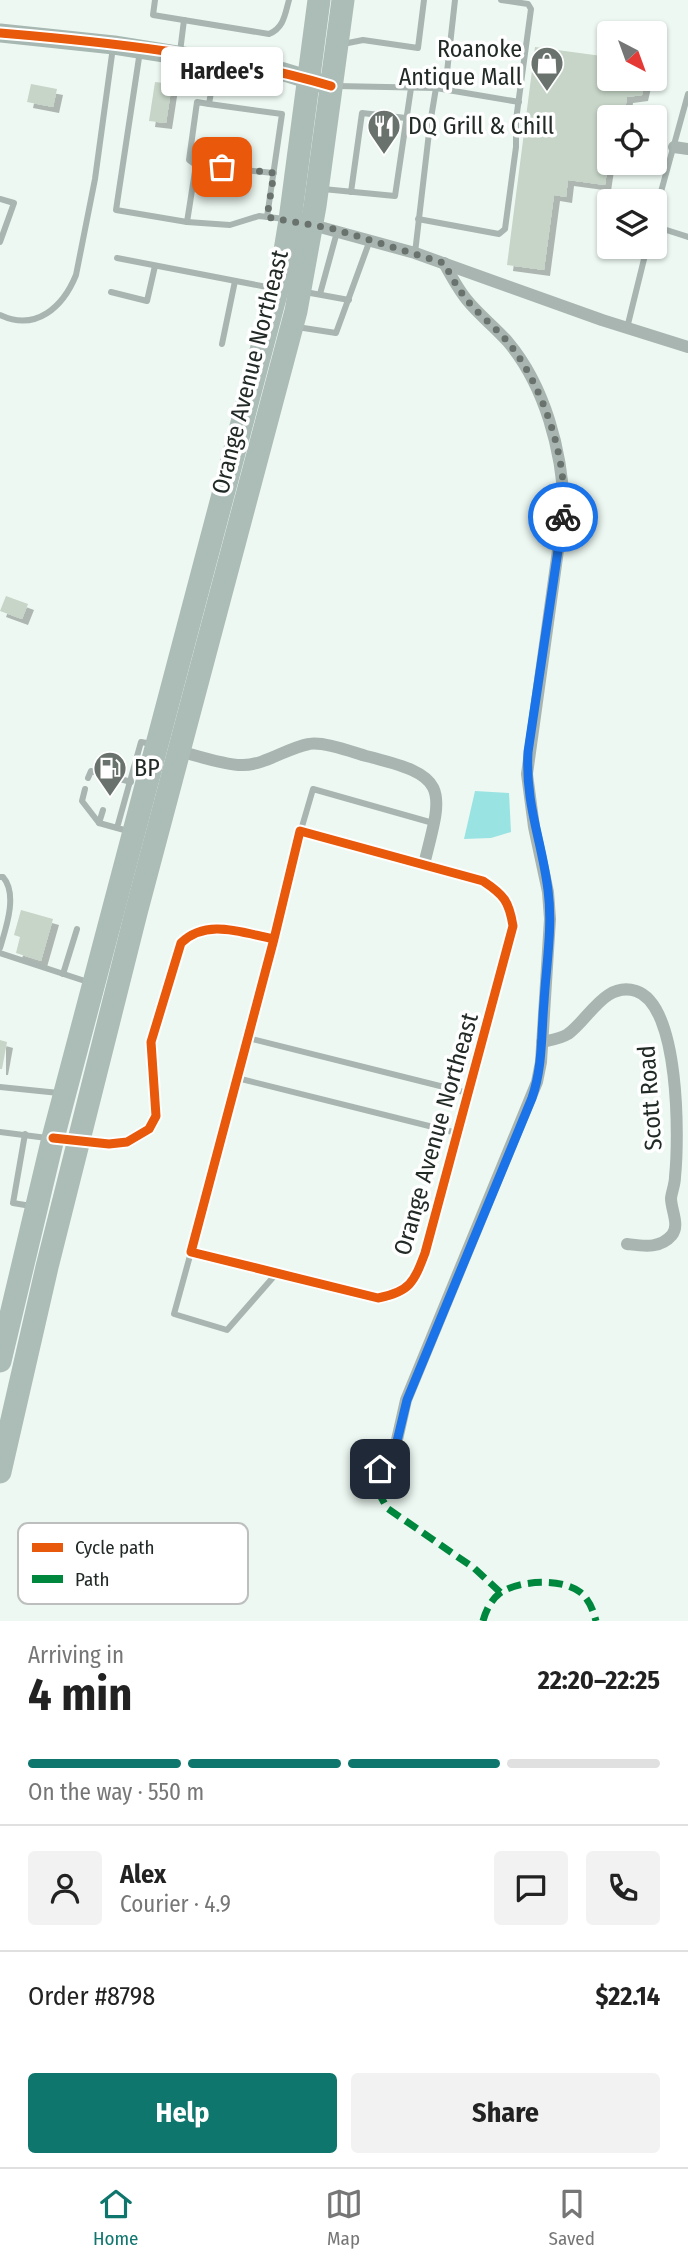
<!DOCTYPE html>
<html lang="en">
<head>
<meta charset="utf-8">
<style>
	body { margin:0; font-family:"Fira Sans Condensed",sans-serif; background:#f2f2f2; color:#222; height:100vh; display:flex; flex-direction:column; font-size:26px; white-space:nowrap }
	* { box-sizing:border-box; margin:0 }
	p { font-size:23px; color:#767676 }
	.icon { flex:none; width:38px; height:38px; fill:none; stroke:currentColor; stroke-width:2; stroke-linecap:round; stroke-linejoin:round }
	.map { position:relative; height:1621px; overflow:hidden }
	.drawer { display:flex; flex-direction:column; background:#fff; flex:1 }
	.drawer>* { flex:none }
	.needle { width:46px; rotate:139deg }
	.fabs { position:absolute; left:597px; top:21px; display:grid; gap:14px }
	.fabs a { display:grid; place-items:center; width:70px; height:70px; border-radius:7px; background:#fff; box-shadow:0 2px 5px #0004; font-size:35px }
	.pin { position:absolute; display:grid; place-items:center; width:60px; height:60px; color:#fff; margin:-30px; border-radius:14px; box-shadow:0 4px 10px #0006 }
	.courier { position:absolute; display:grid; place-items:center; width:70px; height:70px; margin:-35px; border:5px solid #1a73e8; border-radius:50%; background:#fff; color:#222; box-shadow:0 2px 9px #0007 }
	.bubble { position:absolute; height:49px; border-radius:7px; background:#fff; box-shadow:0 2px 5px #0004; font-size:23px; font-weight:700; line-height:49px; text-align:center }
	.overview em { font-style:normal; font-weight:700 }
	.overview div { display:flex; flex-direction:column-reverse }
	.overview { display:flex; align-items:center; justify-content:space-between; height:119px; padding:0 28px }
	h1 { font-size:46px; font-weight:700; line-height:52px }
	.bar { display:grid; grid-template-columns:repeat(4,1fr); gap:10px 7px; align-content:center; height:84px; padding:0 28px }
	.bar i { height:9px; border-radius:5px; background:#e0e0e0 }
	.bar .active { background:#0f766e }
	.bar p { grid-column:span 4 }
	.line { display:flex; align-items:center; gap:18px; padding:0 28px; border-top:2px solid #e0e0e0 }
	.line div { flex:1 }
	.round { display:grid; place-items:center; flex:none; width:74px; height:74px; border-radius:7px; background:#f2f2f2 }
	.action { display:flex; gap:14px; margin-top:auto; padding:14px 28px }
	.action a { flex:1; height:80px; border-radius:7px; background:#0f766e; color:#fff; font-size:28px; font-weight:700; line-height:80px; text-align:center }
	.action a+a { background:#f2f2f2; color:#222 }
	.dock { display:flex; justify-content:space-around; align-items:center; height:98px; border-top:2px solid #e0e0e0; background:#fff; font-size:19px; color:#767676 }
	.dock a { display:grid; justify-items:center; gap:4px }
	.dock .active { color:#0f766e }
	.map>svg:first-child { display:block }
	.water { fill:#9ae3e3 }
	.building { fill:#c6d5c7; filter:url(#shadow) }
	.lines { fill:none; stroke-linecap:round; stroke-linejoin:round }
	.lane { stroke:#a8b5b1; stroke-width:6 }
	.street { stroke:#a8b5b1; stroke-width:12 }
	.primary { stroke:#a7b7b2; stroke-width:19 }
	.highway { stroke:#acbcb6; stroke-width:23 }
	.quiet { stroke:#00873e; stroke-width:7; stroke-dasharray:14 7; stroke-linecap:butt }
	.cycleway-casing { stroke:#fff; stroke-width:13 }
	.cycleway { stroke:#e8590c; stroke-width:9 }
	.done { stroke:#69726d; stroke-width:7; stroke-dasharray:0 12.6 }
	.route { stroke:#1a73e8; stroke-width:9 }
	.labels { text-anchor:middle; stroke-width:7; stroke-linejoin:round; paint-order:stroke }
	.poi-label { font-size:24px; fill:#222a26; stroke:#fff; text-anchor:start }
	.street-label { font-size:24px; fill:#222a26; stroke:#fff }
	.key { fill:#fff; stroke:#bdbfbe; stroke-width:2 }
	.key-label { font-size:19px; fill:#222a26 }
</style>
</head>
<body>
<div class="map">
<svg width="688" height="1621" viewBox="0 0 688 1621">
	<defs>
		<filter id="shadow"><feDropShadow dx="6" dy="6" stdDeviation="0" flood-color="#0004"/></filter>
	</defs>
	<rect width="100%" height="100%" fill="#edf8f2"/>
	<path class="water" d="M475,791L509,793L511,832L491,838L464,839Z"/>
	<g class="building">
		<path d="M535,47L609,57V79H642L641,81L645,82L642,95L627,97L624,117H609V158L605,185L568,180L566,197L554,195L544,270L507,265Z"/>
		<path d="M155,82L172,84L166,123L149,121Z"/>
		<path d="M31,84L57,89L53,107L27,102Z"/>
		<path d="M6,596L28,604L22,619L0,611Z"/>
		<path d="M21,910L53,919L41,961L16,953L20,937L14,935Z"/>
		<path d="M0,1040L7,1042L2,1069H0Z"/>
	</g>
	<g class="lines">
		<g class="lane">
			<path d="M155,0L153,15L269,34C284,28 285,14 289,0"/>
			<path d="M343,44L363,40L418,48L424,0"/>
			<path d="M140,51L116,210L187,222L230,225L259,216L285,219"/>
			<path d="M180,52L184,20"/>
			<path d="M216,63L209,104L282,114L267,217"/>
			<path d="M336,86L436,88L519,102"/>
			<path d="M209,104L197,102L189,160L196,165L274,173"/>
			<path d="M323,189L395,196L411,88"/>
			<path d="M351,192L362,113L406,118"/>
			<path d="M0,199L14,203L0,242"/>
			<path d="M654,217L688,94"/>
			<path d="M418,219L499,234L505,229L516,147V120L531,9L528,4L501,0"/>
			<path d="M187,222L196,165"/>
			<path d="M654,226L688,237"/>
			<path d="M415,253L430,124L436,88L447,72L455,0"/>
			<path d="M117,258L272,288"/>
			<path d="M111,292L147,301L155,266"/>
			<path d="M305,292L349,300"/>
			<path d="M320,294L337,232"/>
			<path d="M0,315C36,332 63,307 76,275L95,179L113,47"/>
			<path d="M297,327L336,333L370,240"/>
			<path d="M627,328L647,247"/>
			<path d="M222,344L235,281"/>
			<path d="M88,778L91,771L113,777"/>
			<path d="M111,785L113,777L131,782"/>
			<path d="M85,789L82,801L99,823"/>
			<path d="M103,810L99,823L117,828"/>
			<path d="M301,830L313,789L433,823"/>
			<path d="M128,831L117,828L141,742L152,744"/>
			<path d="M0,877H3C18,894 6,928 0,948"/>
			<path d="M0,953L88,982"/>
			<path d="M63,974L77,929"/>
			<path d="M248,1038L468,1093"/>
			<path d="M237,1078L457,1133"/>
			<path d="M0,1087L59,1093"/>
			<path d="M0,1132L47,1138"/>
			<path d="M25,1134L13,1203L31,1206"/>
			<path d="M191,1252L174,1314L227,1330L276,1274"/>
		</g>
		<g class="street">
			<path d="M674,147L688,149"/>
			<path d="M309,224L415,253L602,320L688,347"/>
			<path d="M175,750C192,754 226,766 243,765C265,765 287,748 309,744C323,741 352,752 366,756C449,776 444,787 424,864"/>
			<path d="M542,1042C551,1040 560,1039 568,1034C589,1019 605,981 636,991C680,1005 679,1139 675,1177C675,1184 672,1191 671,1198C671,1210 680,1225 672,1235C660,1249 644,1246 627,1244"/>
			<path d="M53,1138L109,1144L127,1142L149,1129L156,1116L151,1042L181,943C207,918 242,933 274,939L191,1252L378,1298C410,1292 414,1282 425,1253L513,926C509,901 504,895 483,881L300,831L274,939"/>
			<path d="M380,1469L389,1466L392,1462L406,1400L537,1082L541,1062L550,919L548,892L534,827L527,774L564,507C562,451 545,386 508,342C495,327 479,315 467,300C458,289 451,276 444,263"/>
		</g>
		<path class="primary" d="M0,33L114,45L284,72L320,83"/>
		<g class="highway">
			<path d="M0,1361L53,1138L281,275L290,220L319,0"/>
			<path d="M0,1472L47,1267L136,913L296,311L315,206L343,0"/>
		</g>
		<g class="quiet">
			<path d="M380,1469L381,1497L387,1508L474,1568L501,1593"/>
			<path d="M483,1621C486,1610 491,1600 500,1593C519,1580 562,1578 580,1592C589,1599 593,1610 596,1621"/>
		</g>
		<defs>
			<g id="cycleway">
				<path d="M0,33C108,42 227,55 331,86"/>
				<path d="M53,1138L109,1144L127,1142L149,1129L156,1116L151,1042L181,943C207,918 242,933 274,939L191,1252L378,1298C410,1292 414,1282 425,1253L513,926C509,901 504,895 483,881L300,831L274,939"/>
			</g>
		</defs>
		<use href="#cycleway" class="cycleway-casing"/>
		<use href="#cycleway" class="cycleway"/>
	</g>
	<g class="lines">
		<path class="done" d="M222,167L274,173L267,217L334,229L444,263C451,276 458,289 467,300C480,316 498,329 511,346C544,389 569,463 563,517"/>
		<path class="route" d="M380,1469L389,1466L392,1462L407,1400L532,1098C543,1066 541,1035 544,1002C546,966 553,927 548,890C542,841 525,804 528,752L563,517"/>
	</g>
	<defs>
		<symbol id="shop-pin" viewBox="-11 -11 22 30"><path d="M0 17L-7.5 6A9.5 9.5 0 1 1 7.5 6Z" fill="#69726d" stroke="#fff"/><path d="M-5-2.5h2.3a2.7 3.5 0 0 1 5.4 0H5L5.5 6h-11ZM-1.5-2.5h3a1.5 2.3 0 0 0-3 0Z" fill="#fff"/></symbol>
		<symbol id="restaurant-pin" viewBox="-11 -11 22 30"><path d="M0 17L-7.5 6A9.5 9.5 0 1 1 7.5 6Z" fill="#69726d" stroke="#fff"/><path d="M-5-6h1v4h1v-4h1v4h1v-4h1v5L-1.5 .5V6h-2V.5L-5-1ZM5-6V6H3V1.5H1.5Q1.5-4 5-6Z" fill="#fff"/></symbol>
		<symbol id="fuel-pin" viewBox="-11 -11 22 30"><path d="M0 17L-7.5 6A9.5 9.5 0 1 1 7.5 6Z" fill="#69726d" stroke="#fff"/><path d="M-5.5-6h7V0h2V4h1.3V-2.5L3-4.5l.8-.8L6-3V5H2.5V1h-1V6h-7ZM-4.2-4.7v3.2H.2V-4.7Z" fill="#fff"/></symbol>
	</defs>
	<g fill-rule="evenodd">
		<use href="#shop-pin" x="528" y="44" width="38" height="52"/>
		<use href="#restaurant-pin" x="365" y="107" width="38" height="52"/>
		<use href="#fuel-pin" x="91" y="749" width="38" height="52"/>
	</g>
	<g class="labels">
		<g class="poi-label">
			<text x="522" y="57" text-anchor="end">Roanoke<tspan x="522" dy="28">Antique Mall</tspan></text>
			<text x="408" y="134">DQ Grill &amp; Chill</text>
			<text x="134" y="776">BP</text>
		</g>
		<g class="street-label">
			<text transform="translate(250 372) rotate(-76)" y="8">Orange Avenue Northeast</text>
			<text transform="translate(650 1098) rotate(-94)" y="8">Scott Road</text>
			<text transform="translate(436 1134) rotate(-74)" y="8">Orange Avenue Northeast</text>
		</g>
	</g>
	<rect x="18" y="1523" width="230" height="81" rx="10" class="key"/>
	<rect x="32" y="1543" width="31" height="9" fill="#e8590c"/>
	<rect x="32" y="1575" width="31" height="8" fill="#00873e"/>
	<g class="key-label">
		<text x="75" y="1554">Cycle path</text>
		<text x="75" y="1586">Path</text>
	</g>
</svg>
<div class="fabs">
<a><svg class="needle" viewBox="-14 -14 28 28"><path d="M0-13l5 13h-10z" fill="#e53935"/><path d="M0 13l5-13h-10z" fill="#767676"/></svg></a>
<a><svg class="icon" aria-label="locate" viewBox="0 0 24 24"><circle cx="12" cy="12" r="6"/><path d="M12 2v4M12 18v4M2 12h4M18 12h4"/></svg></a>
<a><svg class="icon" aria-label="layers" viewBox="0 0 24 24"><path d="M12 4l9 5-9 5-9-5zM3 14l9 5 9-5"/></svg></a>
</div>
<div class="pin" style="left:222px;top:167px;background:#ea580c"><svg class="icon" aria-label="bag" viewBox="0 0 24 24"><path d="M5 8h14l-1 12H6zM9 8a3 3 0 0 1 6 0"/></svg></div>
<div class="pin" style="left:380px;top:1469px;background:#1f2937"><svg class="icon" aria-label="home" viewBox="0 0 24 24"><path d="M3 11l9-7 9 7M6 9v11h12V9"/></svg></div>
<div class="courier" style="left:563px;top:517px"><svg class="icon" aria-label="bike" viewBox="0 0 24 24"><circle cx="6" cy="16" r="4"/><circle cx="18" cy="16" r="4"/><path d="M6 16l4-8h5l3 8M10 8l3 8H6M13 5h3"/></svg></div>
<div class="bubble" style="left:161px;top:47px;width:122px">Hardee's</div>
</div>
<section class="drawer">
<div class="overview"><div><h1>4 min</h1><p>Arriving in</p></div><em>22:20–22:25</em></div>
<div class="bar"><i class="active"></i><i class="active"></i><i class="active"></i><i></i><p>On the way · 550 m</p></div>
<div class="line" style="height:126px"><a class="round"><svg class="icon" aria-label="person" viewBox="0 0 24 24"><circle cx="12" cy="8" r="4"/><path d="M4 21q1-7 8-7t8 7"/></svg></a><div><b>Alex</b><p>Courier · 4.9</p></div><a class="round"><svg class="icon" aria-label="chat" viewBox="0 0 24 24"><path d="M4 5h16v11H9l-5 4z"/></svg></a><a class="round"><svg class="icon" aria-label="phone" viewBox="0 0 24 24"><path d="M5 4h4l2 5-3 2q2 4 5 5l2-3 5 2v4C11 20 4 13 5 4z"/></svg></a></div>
<div class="line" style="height:91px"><div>Order #8798</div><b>$22.14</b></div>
<div class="action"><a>Help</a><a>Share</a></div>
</section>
<nav class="dock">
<a class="active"><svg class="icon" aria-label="home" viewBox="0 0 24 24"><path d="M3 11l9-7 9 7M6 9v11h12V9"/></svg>Home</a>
<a><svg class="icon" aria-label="map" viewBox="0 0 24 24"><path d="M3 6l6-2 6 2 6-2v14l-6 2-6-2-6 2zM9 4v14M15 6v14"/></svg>Map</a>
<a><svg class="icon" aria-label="saved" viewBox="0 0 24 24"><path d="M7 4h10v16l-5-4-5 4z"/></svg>Saved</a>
</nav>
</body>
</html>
